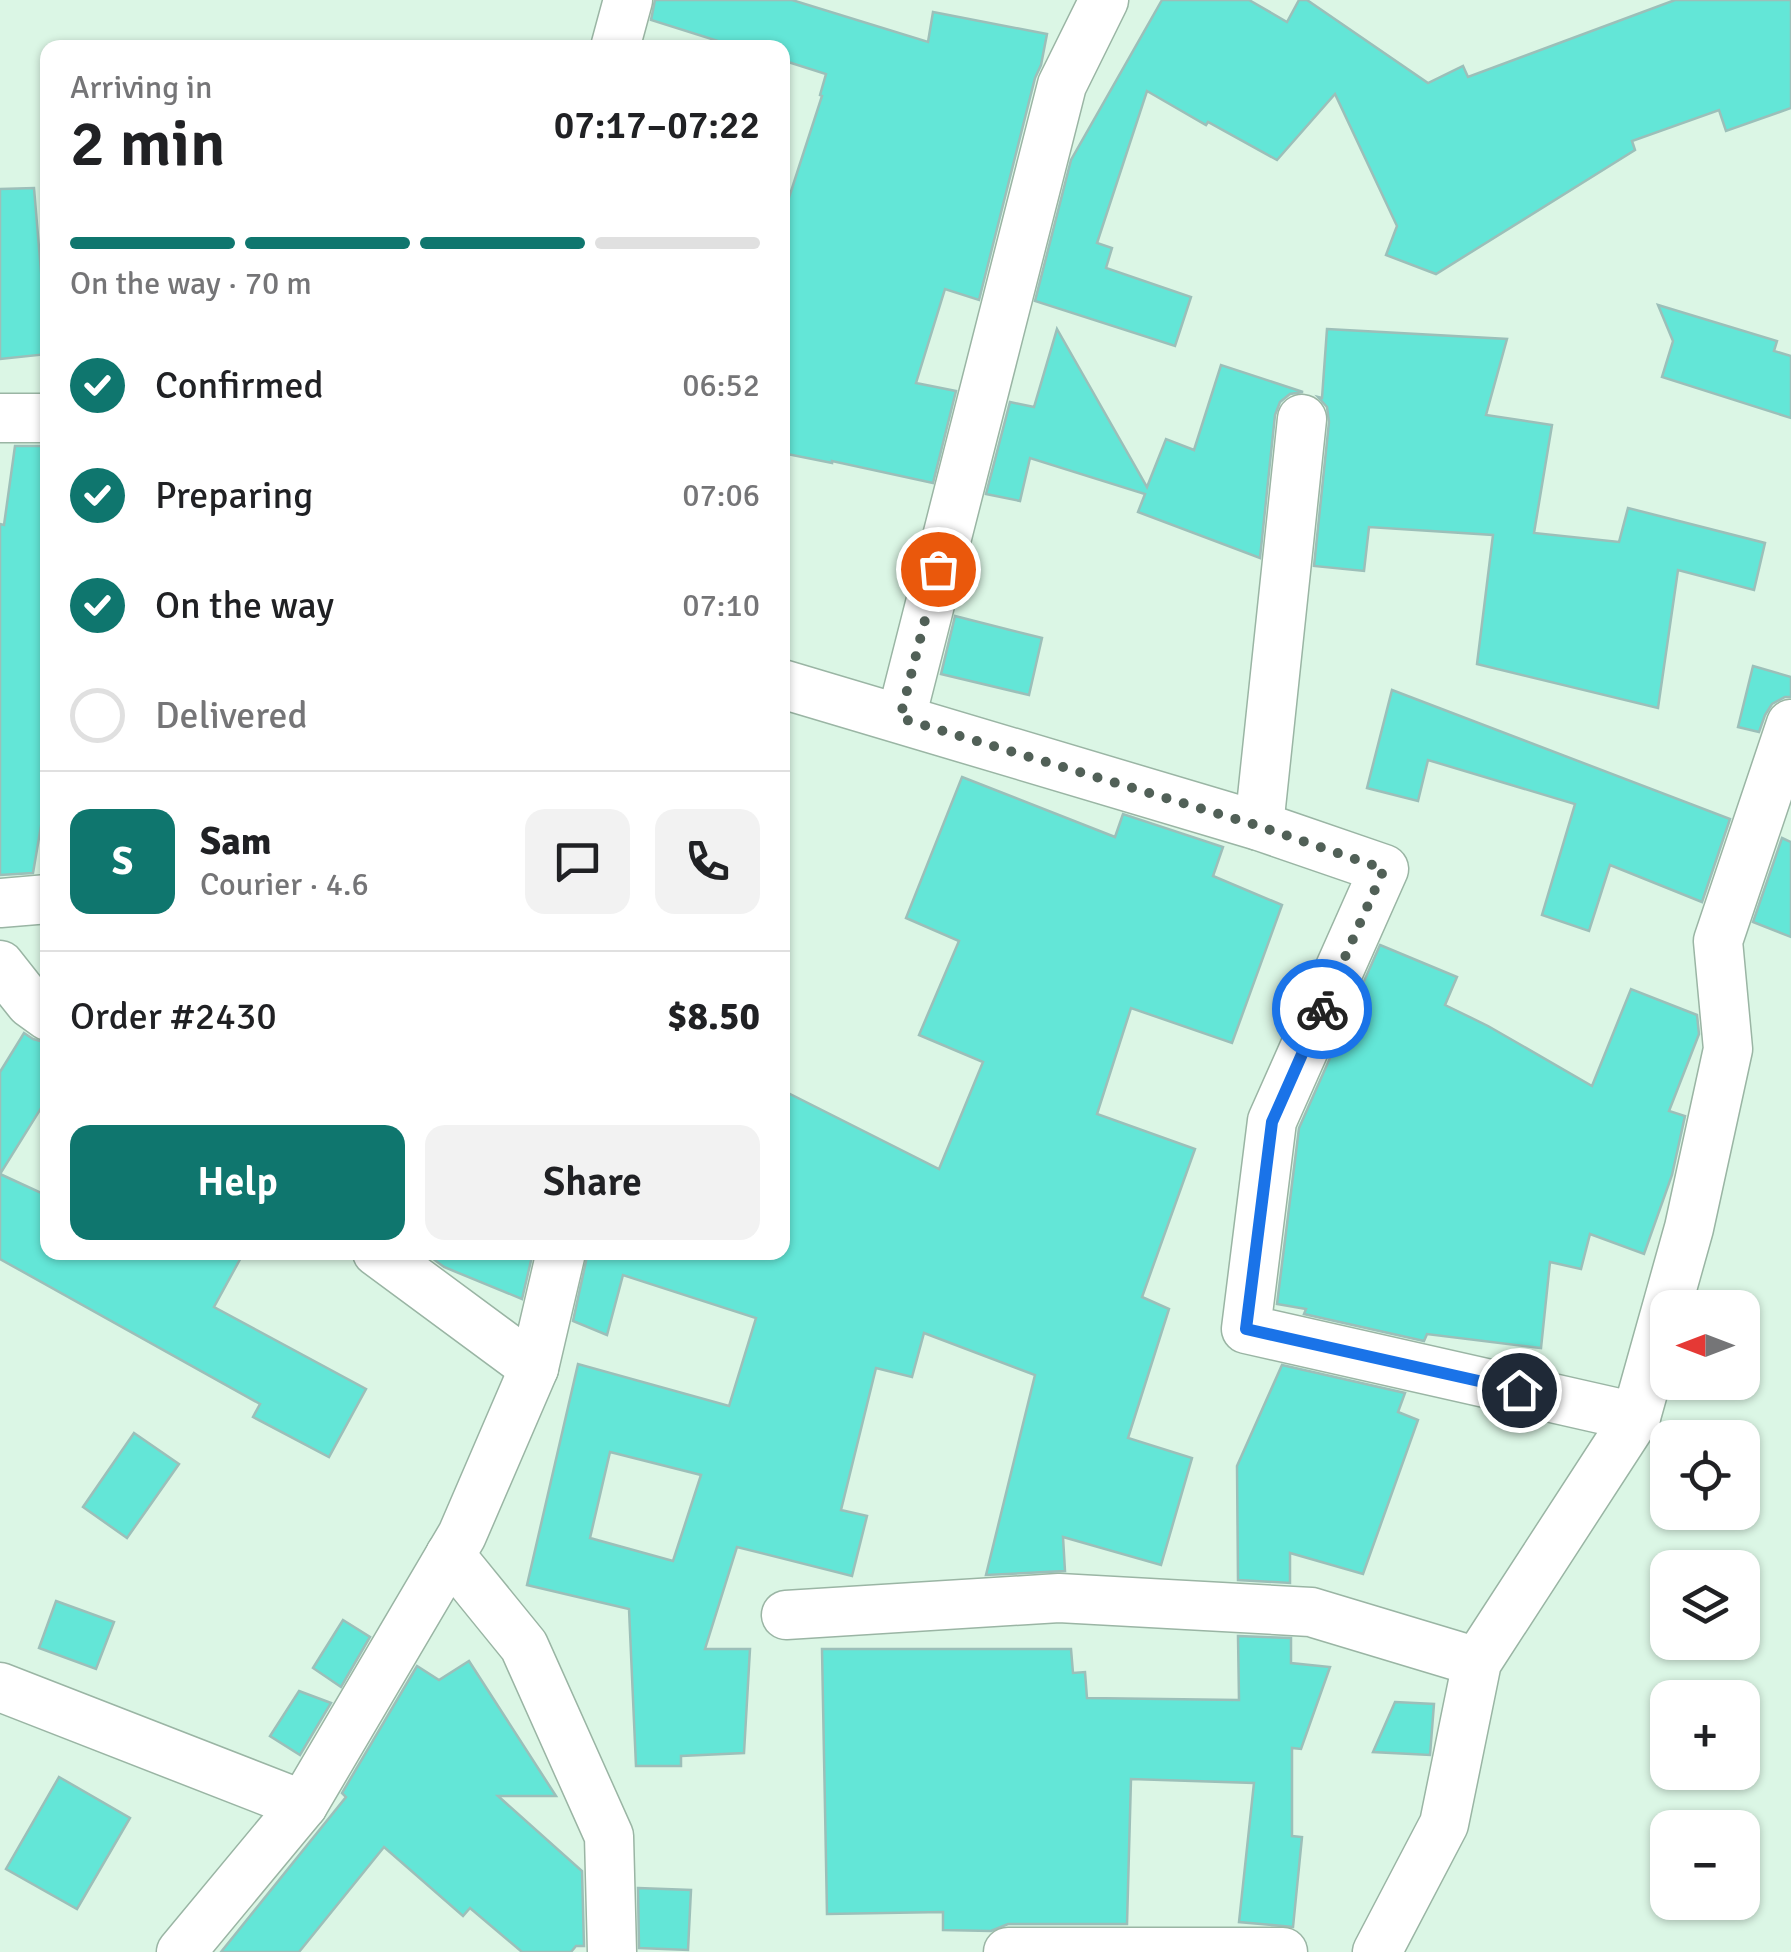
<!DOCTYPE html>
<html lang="en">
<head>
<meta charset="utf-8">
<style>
	body { margin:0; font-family:Signika,sans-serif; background:#f2f2f2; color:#202124; height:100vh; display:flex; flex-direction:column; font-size:38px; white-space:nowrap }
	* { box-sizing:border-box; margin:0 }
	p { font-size:32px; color:#757577 }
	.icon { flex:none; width:55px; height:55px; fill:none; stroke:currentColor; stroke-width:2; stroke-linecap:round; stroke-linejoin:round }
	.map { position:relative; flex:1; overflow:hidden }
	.sheet { position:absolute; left:40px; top:40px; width:750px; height:1220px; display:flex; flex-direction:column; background:#fff; border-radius:20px; box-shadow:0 2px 8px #0004 }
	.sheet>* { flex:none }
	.needle { width:65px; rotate:270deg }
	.tools { position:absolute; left:1650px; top:1290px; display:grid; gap:20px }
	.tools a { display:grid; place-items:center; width:110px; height:110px; border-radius:20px; background:#fff; box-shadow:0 2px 8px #0004; font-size:50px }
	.pin { position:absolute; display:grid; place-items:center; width:85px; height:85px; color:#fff; margin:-42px; border:5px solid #fff; border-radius:50%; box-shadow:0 2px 10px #0007 }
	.courier { position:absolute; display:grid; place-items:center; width:100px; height:100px; margin:-50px; border:8px solid #1a73e8; border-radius:50%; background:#fff; color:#222; box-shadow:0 2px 12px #0007 }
	.overview em { font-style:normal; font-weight:600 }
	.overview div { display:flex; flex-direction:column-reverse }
	.overview { display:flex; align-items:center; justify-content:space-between; height:170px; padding:0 30px }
	h1 { font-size:65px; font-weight:600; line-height:75px }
	.bar { display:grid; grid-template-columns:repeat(4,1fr); gap:15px 10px; align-content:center; height:120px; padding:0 30px }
	.bar i { height:12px; border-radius:8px; background:#e0e0e0 }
	.bar .current { background:#0f766e }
	.bar p { grid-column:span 4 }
	.line { display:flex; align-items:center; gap:25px; padding:0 30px; border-top:2px solid #e0e0e0 }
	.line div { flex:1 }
	.round { display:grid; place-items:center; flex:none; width:105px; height:105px; border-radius:20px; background:#f2f2f2 }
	ol { padding:0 30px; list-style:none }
	li { display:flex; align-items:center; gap:30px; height:110px }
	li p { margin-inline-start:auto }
	li .icon { padding:10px; border-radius:50%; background:#0f766e; color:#fff; stroke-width:4 }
	li:last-child { color:#757577 }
	li i { width:55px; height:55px; border:5px solid #e0e0e0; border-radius:50% }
	.button { display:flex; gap:20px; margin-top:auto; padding:20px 30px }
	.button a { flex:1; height:115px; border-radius:20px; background:#0f766e; color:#fff; font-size:40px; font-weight:600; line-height:115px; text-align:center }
	.button a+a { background:#f2f2f2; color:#202124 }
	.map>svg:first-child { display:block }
	.building { fill:#63e6d7; stroke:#9cbfb9; stroke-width:2.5; fill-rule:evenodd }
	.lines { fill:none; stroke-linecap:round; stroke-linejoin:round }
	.minor-casing { stroke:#9ab5a4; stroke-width:51 }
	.minor { stroke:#fff; stroke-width:48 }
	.done { stroke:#516057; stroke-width:10; stroke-dasharray:0 18 }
	.route { stroke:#1a73e8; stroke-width:12 }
</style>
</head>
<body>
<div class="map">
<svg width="1791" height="1952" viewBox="0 0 1791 1952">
	<rect width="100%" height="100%" fill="#dbf6e5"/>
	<g class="building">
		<path d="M655,0H792L928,42L933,12L1047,34L1041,65L1035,78L979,300L945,289L916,383L956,391L933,483L832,461V463L782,453V219L822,96L820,95L826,74L782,60V48H740L651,20Z"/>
		<path d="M1162,0H1249L1287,22L1299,0H1307L1428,83L1463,66L1468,77L1675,0H1791V108L1726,131L1719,110L1632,141L1635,150L1436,274L1386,255L1397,226L1335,94L1277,160L1208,122L1206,125L1147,91L1097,243L1112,248L1106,268L1191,297L1175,346L1035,301L1071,160Z"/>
		<path d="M34,188L48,354L0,359V189Z"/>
		<path d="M1658,305L1777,341L1774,351L1791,356V418L1662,377L1673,341Z"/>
		<path d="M1057,329L1147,487L1166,439L1194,450L1221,365L1303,392L1290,394L1280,402L1275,415L1260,558L1138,512L1145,494L1030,458L1020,501L986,494L1010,402L1034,407Z"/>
		<path d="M1327,329L1507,339L1486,415L1552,425L1534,533L1619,542L1628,508L1765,543L1754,590L1678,570L1658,708L1477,664L1493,535L1369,527L1364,571L1314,566L1329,422L1327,407L1318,397L1322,398Z"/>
		<path d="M15,446H48V785L33,873L0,875V524L4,525Z"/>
		<path d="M955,616L1042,638L1029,695L941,674Z"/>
		<path d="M1753,666L1791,677V697H1785L1772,704L1765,715L1759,732L1738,727Z"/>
		<path d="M1392,690L1730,819L1702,902L1610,865L1589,931L1542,915L1575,804L1428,760L1418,801L1367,788Z"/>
		<path d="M962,777L1115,837L1123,814L1223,847L1213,876L1282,905L1232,1043L1131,1008L1097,1114L1195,1149L1142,1297L1169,1309L1128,1438L1192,1458L1161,1565L1063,1537L1065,1571L986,1575L1035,1375L924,1333L912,1377L876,1368L841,1510L867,1516L852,1576L737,1547L705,1649H750L744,1753L681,1756V1766H636L629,1609L527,1585L578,1364L729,1406L756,1318L623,1275L607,1335L573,1321L588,1252H782V1090L939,1169L983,1062L919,1035L959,941L906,918ZM610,1452L701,1475L673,1561L590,1538Z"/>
		<path d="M1782,838L1791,842V937L1753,922Z"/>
		<path d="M1380,945L1457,977L1445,1005L1488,1026L1592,1086L1631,989L1697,1015L1699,1034L1669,1111L1685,1116L1672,1175L1644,1254L1590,1234L1581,1269L1550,1262L1541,1348L1427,1334L1424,1341L1304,1314L1306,1309L1277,1304L1299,1128Z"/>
		<path d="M24,1033L33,1039L48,1043V1097L0,1174L48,1196V1252H244L214,1307L366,1389L329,1457L253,1417L260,1404L0,1259V1072Z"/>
		<path d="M424,1252H533L522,1299L444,1267Z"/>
		<path d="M1282,1365L1405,1393L1398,1412L1418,1420L1363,1574L1290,1553V1583L1238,1580L1237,1466Z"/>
		<path d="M134,1433L179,1464L127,1538L83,1507Z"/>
		<path d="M56,1601L114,1622L96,1669L39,1648Z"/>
		<path d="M343,1620L370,1637L341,1687L313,1668Z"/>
		<path d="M1238,1636L1291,1638V1663L1330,1667L1301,1749L1292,1748V1836L1302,1837L1293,1927L1239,1922L1254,1783L1131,1779L1127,1924H1008L991,1931L943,1930V1912L827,1914L822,1649H1071L1073,1673L1085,1672L1087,1698L1239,1700Z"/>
		<path d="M469,1661L556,1796H498L582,1871L584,1946H576L571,1952H522L470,1908L463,1916L384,1847L299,1952H221L346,1797L342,1793L417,1666L439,1680Z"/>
		<path d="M299,1691L331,1703L300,1755L270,1736Z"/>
		<path d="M1395,1702L1434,1704L1430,1755L1373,1752Z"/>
		<path d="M59,1777L130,1818L77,1909L6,1869Z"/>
		<path d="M638,1888L691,1890L688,1950L639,1948Z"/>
	</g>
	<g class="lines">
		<defs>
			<g id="minor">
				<path d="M615,48L628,0"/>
				<path d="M0,418H48"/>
				<path d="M782,684L1259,826L1384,869L1272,1121L1246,1329L1636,1417"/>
				<path d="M901,718L1062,85L1104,0"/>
				<path d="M1259,826L1302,419"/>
				<path d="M0,903L48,899"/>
				<path d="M0,965L30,1003L48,1016"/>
				<path d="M377,1252L534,1368"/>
				<path d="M450,1555L524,1646L609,1836L612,1952"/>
				<path d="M786,1615L1059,1598L1311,1612L1477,1662"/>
				<path d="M0,1687L303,1805"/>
				<path d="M181,1952L303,1805L462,1535L534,1368L561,1252"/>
				<path d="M1008,1952H1283"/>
				<path d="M1377,1952L1444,1824L1477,1662L1636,1417L1689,1228L1728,1049L1718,941L1791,724"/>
			</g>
		</defs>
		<use href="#minor" class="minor-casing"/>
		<use href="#minor" class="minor"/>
	</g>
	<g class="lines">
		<path class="done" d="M938,569L900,718L1259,826L1384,869L1322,1009"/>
		<path class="route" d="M1322,1009L1272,1122L1246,1329L1519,1390"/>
	</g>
</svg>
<div class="tools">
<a><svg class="needle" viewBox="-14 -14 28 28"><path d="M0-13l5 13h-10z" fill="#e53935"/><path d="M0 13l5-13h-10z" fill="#757577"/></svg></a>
<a><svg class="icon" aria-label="locate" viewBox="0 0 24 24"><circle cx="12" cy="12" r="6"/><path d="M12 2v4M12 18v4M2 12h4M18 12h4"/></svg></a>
<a><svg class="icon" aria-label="layers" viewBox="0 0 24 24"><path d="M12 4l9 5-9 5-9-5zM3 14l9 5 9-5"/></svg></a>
<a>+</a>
<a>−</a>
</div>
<div class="pin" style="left:938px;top:569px;background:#ea580c"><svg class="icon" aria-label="bag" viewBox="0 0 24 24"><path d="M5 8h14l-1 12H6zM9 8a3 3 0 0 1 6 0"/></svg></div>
<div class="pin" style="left:1519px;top:1390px;background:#1f2937"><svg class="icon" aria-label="home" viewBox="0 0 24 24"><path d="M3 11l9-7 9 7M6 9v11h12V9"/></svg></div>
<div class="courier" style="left:1322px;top:1009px"><svg class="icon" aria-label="bike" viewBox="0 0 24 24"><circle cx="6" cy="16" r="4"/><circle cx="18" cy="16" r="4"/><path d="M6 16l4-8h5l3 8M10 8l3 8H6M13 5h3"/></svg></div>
<section class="sheet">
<div class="overview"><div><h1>2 min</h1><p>Arriving in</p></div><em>07:17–07:22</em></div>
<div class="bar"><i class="current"></i><i class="current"></i><i class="current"></i><i></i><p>On the way · 70 m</p></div>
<ol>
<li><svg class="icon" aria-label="check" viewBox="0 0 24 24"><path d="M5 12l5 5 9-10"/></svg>Confirmed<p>06:52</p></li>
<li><svg class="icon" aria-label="check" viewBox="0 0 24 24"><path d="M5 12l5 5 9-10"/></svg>Preparing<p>07:06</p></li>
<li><svg class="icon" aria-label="check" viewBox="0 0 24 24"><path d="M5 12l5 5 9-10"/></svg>On the way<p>07:10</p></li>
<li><i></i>Delivered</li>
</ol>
<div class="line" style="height:180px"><b class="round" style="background:#0f766e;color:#fff">S</b><div><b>Sam</b><p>Courier · 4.6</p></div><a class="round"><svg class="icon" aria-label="chat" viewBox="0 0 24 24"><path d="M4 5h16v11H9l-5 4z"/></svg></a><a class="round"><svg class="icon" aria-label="phone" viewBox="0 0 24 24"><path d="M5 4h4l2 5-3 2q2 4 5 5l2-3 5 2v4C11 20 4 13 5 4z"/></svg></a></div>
<div class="line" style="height:130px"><div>Order #2430</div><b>$8.50</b></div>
<div class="button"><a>Help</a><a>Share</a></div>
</section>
</div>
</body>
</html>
